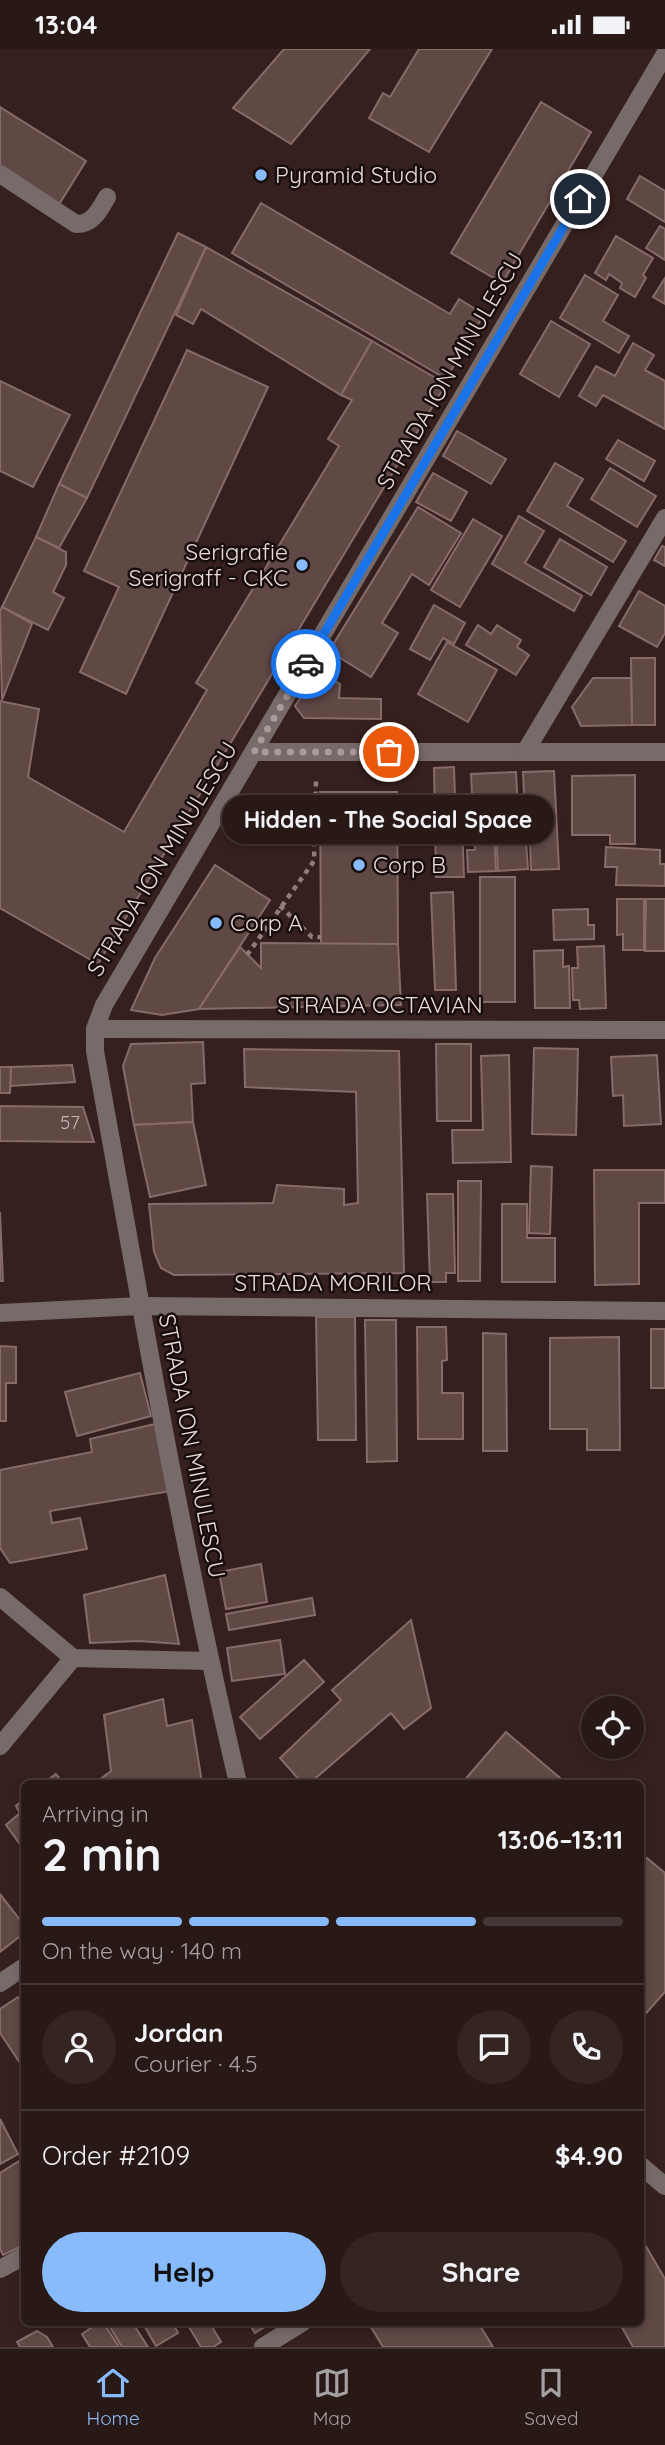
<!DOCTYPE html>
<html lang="en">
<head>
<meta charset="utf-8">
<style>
	body { margin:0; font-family:Quicksand,sans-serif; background:#342523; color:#f1f3f6; height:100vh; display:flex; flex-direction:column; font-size:26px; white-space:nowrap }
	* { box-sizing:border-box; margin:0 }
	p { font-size:23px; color:#a5a0a1 }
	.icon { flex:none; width:38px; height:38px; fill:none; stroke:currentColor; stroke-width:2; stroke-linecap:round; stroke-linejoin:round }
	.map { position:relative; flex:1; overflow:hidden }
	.details { position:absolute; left:21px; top:1731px; width:623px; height:546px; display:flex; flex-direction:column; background:#281816; border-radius:10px; box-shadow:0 4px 10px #0003,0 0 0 2px #443735 }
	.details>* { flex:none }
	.fabs { position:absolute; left:581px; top:1647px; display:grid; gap:14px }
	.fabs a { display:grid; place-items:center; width:63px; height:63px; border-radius:50%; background:#281816; box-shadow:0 4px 10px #0003,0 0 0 2px #443735; font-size:35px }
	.pin { position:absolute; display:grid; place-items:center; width:60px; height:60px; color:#fff; margin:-30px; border:4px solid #fff; border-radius:50%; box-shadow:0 2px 7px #0007 }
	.courier { position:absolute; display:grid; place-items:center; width:70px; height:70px; margin:-35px; border:5px solid #1a73e8; border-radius:50%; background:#fff; color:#222; box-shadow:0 2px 9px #0007 }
	.bubble { position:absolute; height:49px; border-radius:24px; background:#281816; box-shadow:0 4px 10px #0003,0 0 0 2px #443735; font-size:23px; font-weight:700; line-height:49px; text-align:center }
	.summary em { font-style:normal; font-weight:700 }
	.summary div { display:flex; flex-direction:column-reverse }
	.summary { display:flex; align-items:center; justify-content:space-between; height:119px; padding:0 21px }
	h1 { font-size:46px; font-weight:700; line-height:52px }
	.bar { display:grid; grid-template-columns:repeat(4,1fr); gap:10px 7px; align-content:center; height:84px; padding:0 21px }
	.bar i { height:9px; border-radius:5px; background:#443735 }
	.bar .active { background:#87bbfb }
	.bar p { grid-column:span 4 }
	.line { display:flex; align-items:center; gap:18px; padding:0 21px; border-top:2px solid #443735 }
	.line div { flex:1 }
	.round { display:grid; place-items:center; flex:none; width:74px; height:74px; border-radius:37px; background:#342523 }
	.button { display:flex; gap:14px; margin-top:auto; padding:14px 21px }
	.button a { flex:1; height:80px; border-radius:42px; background:#87bbfb; color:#111; font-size:28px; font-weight:700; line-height:80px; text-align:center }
	.button a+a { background:#342523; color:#f1f3f6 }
	.status { display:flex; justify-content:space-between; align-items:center; height:49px; padding:0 35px; background:#281816; direction:ltr }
	.status svg { height:19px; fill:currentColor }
	.tabs { display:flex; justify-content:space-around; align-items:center; height:98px; border-top:2px solid #443735; background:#281816; font-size:19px; color:#a5a0a1 }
	.tabs a { display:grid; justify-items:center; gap:4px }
	.tabs .active { color:#87bbfb }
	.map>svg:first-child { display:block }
	.building { fill:#604845; stroke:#866b69; stroke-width:2 }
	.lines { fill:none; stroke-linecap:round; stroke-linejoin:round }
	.path { stroke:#8f7d7b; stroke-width:4.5; stroke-dasharray:5 5; stroke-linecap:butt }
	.minor { stroke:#776b6a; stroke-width:18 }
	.done { stroke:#ab9a98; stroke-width:7; stroke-dasharray:0 12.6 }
	.route { stroke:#1a73e8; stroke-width:9 }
	.poi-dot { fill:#87bbfb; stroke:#160d0c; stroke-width:2.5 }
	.labels { text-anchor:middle; stroke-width:5; stroke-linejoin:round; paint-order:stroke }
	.number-label { font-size:19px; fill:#c8b6b4 }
	.poi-label { font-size:23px; fill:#eadbd9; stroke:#160d0c; text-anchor:start }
	.street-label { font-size:23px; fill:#eadbd9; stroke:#160d0c }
</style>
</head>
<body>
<div class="status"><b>13:04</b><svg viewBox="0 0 49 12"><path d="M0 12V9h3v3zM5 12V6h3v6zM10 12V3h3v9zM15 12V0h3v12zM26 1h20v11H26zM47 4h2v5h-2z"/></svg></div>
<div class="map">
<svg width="665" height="2298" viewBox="0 0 665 2298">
	<rect width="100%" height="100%" fill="#36201e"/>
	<g class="building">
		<path d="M284,0H370L291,95L233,59Z"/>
		<path d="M419,0H492L429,103L369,69L383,44L390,48Z"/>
		<path d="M541,53L591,83L502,234L451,204Z"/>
		<path d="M0,58L86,112L58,157L0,119Z"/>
		<path d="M640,127L665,142V173L627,150Z"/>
		<path d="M261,154L450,265L459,250L484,265L446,330L232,204Z"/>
		<path d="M660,177L665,180V211L646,199Z"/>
		<path d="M178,184L206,198L87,449L59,435Z"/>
		<path d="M616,187L653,209L643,226L646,229L635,248L620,239L622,234L609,225L606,231L595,224Z"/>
		<path d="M206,198L372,292L341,346L201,260L193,275L176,266Z"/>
		<path d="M585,226L618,246L603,272L629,287L619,304L560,269Z"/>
		<path d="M665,229V255L653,248Z"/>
		<path d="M551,272L590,295L559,348L520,325Z"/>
		<path d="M372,292L446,335L98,915L0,859V652L39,660L28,728L124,783L207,641L196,634L339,397L328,390L352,351L341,346Z"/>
		<path d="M633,294L654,306L645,321L665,332V380L603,346L596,357L579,347L596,317L615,327Z"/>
		<path d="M187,301L268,338L126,645L80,623L119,538L84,522Z"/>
		<path d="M0,332L70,366L33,438L0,422Z"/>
		<path d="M457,382L506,410L491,435L443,407Z"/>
		<path d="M618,391L655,412L644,432L606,410Z"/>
		<path d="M555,414L583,430L567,457L626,492L613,513L527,462Z"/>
		<path d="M610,419L656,447L637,478L591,450Z"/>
		<path d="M433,424L467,443L451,472L416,453Z"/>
		<path d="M59,435L87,449L59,499L36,488Z"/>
		<path d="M418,458L461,484L429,536L412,525L382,574L398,584L371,628L329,602Z"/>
		<path d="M519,467L544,482L525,514L582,547L574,562L492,515Z"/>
		<path d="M473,470L502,487L460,558L431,541Z"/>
		<path d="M36,488L66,503V516L53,543L64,549L48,581L2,558Z"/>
		<path d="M560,490L607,518L591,546L544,518Z"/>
		<path d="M662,497L665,498V517L654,511Z"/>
		<path d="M639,542L665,557V584L657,598L619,577Z"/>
		<path d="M434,556L465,574L454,595L443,589L430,611L410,600Z"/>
		<path d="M2,558L32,575L2,651L0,562Z"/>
		<path d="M478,576L491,585L497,576L521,591L517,598L529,606L516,626L466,596Z"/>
		<path d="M447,593L497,621L468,673L418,645Z"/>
		<path d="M631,609H655V676H632Z"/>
		<path d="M318,622L340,635L339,649L381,650V670L304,669L295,657Z"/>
		<path d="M593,629H631L632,676L581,677L572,658Z"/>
		<path d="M454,718L456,777H462L464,828H436L434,719Z"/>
		<path d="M554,722L559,820L531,821L530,791H526L523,723Z"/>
		<path d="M516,723L518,762L502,763L503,781L494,782L496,822L468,823L467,801H475L471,725Z"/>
		<path d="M635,726V795H610V786H572V727Z"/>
		<path d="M320,743H397L398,895H321Z"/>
		<path d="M521,781V793H526L528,820L498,822L496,782Z"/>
		<path d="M606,798L660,801V815H665V837L616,836L617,818H605Z"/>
		<path d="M215,816L270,851L199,960L162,966L131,961L155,909Z"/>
		<rect x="480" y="828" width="35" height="125"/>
		<path d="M453,843L456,941H435L431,844Z"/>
		<path d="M617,850H644V901H623V885L617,886Z"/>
		<path d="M646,850H665V902H645Z"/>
		<path d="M588,860V876H594V890L554,891L553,861Z"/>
		<path d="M261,894L398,895L401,956L199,960L240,898L261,919Z"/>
		<path d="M604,897L606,959L580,960L579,951H573L572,919H578L577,898Z"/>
		<path d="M563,901V918L569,917L570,959H535L534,902Z"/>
		<path d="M203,993L205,1034L191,1035L193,1073L134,1076L123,1017L131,995Z"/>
		<path d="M436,995H471V1072H437Z"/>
		<path d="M534,999L578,1000L576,1086L532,1085Z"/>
		<path d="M244,1000L399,1002L404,1224L174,1226L161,1219L154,1203L149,1155L273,1154L277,1136L344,1140V1156L358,1154L356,1043L245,1038Z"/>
		<path d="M509,1006L511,1113L453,1114L452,1081H483L481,1007Z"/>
		<path d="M657,1006L661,1075L624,1077L623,1046L613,1047L611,1008Z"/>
		<path d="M72,1016L75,1033L10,1037L11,1018Z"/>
		<path d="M0,1018H11L10,1044H0Z"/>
		<path d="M0,1057L83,1058L94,1093L0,1092Z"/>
		<path d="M193,1073L206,1136L150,1148L134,1076Z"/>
		<path d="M531,1117L552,1118L550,1185L529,1184Z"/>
		<path d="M594,1121H665V1154H639V1235L595,1236Z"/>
		<path d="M458,1132H481L480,1232H458Z"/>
		<path d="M427,1145H453L455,1224H446V1233H430Z"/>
		<path d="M502,1155H527V1189H555V1233H502Z"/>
		<path d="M0,1163L3,1232H0Z"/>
		<path d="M316,1268H355L356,1391H318Z"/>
		<path d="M365,1271H396L397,1412L367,1413Z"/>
		<path d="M417,1278H446L447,1311L442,1312V1344H463V1390H418Z"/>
		<rect x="651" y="1280" width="14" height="59"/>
		<path d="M483,1284L506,1285L507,1402H483Z"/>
		<path d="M619,1288L620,1401H587V1380H550V1289Z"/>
		<path d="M0,1297L16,1298V1334H6V1372H0Z"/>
		<path d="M140,1324L151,1367L77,1387L65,1343Z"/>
		<path d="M155,1375L171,1442L50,1462L52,1474L80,1469L87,1500L10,1514L0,1499V1421L92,1403L90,1390Z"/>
		<path d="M261,1515L267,1553L226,1560L219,1523Z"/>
		<path d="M165,1526L179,1595L139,1592L90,1594L84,1546Z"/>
		<path d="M312,1549L315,1566L229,1581L226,1565Z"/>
		<path d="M411,1571L431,1659L404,1680L391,1664L310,1734H302L280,1709L341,1651L332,1641Z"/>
		<path d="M280,1591L285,1625L232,1632L227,1599Z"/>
		<path d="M304,1611L324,1633L260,1690L240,1668Z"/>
		<path d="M163,1650L167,1677L192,1671L202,1734H95L111,1722L104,1666Z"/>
		<path d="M506,1683L566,1734H462Z"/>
		<path d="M56,1725L63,1734H44Z"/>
		<path d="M24,1750V1801L6,1776L20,1764L16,1757Z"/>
		<path d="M647,1809L665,1824V1943L640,1971V1817Z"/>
		<path d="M0,1845L24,1876V1884L0,1903Z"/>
		<path d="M18,1948L24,1956V2020L0,1984V1960Z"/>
		<path d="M0,2070L18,2105L0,2115Z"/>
		<path d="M24,2109V2196L3,2206L0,2200V2124Z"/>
		<path d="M640,2187L665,2230V2298H633L619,2273H640Z"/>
		<path d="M100,2273H103L119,2298H90L82,2285Z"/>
		<path d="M107,2273H132L148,2298H122Z"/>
		<path d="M142,2273H172L178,2284L156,2297Z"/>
		<path d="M186,2273H209L221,2293L213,2298H201Z"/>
		<path d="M248,2273H273L255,2284Z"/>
		<path d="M379,2273H470L474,2278L479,2275L493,2298H383L371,2278Z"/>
		<path d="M37,2282L47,2288L53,2298H20L17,2293Z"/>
	</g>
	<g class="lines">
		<g class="path">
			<path d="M280,857L312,888H321"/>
			<path d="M247,906L314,812L316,731"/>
		</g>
		<g class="minor">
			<path d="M0,125L76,175C93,175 99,162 107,148"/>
			<path d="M254,703H665"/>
			<path d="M525,703L665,469"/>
			<path d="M95,980L665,981"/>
			<path d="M0,1264L140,1257L665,1262"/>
			<path d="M0,1548L73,1609L209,1612"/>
			<path d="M0,1697L73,1609"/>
			<path d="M238,1734C181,1492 139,1247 95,1002V980L104,956L665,5"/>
			<path d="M0,1934L24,1918"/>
			<path d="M640,2116L665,2137"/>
			<path d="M0,2220L24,2207"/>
			<path d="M263,2298L303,2273"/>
		</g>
	</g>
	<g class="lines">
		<path class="done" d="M306,615L254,703H389"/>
		<path class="route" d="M306,615L580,150"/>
	</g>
	<g class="poi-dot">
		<circle cx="261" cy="126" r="7"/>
		<circle cx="302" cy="516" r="7"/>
		<circle cx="359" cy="816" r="7"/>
		<circle cx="216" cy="874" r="7"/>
	</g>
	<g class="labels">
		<g class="number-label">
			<text x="70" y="1080">57</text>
		</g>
		<g class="poi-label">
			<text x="275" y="134">Pyramid Studio</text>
			<text x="288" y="511" text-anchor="end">Serigrafie<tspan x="288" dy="26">Serigraff - CKC</tspan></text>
			<text x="373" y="824">Corp B</text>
			<text x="230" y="882">Corp A</text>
		</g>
		<g class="street-label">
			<text transform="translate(450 322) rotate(-60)" y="8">STRADA ION MINULESCU</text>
			<text transform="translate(162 810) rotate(-59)" y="8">STRADA ION MINULESCU</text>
			<text x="380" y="964">STRADA OCTAVIAN</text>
			<text x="333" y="1242">STRADA MORILOR</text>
			<text transform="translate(192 1397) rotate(79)" y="8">STRADA ION MINULESCU</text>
		</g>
	</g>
</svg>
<div class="fabs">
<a><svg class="icon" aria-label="locate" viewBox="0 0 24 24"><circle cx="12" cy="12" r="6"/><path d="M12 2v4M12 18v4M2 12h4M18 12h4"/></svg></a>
</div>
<div class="pin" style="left:389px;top:703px;background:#ea580c"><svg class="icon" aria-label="bag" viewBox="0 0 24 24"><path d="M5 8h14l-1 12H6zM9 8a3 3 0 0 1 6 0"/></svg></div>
<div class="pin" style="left:580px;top:150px;background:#1f2937"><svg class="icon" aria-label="home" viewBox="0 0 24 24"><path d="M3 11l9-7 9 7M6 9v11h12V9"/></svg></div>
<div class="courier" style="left:306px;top:615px"><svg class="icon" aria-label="car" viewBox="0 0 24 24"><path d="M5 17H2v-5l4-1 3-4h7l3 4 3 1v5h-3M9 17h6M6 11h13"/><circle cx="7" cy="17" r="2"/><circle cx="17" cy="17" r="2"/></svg></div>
<div class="bubble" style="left:222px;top:746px;width:332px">Hidden - The Social Space</div>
<section class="details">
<div class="summary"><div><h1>2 min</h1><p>Arriving in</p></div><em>13:06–13:11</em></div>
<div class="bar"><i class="active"></i><i class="active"></i><i class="active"></i><i></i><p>On the way · 140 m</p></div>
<div class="line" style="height:126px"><a class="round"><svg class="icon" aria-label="person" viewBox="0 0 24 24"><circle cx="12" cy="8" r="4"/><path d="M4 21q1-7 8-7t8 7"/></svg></a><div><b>Jordan</b><p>Courier · 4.5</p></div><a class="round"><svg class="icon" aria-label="chat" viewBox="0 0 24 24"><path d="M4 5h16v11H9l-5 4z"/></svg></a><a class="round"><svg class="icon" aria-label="phone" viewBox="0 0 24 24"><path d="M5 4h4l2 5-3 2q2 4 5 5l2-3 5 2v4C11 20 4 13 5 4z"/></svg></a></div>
<div class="line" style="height:91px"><div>Order #2109</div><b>$4.90</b></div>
<div class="button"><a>Help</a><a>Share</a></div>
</section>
</div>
<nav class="tabs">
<a class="active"><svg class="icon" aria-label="home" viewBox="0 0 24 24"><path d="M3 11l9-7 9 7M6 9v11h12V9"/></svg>Home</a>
<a><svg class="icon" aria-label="map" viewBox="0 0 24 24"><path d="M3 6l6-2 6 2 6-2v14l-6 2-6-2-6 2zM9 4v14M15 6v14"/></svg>Map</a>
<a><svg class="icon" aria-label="saved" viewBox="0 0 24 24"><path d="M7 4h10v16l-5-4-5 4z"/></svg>Saved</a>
</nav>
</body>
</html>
